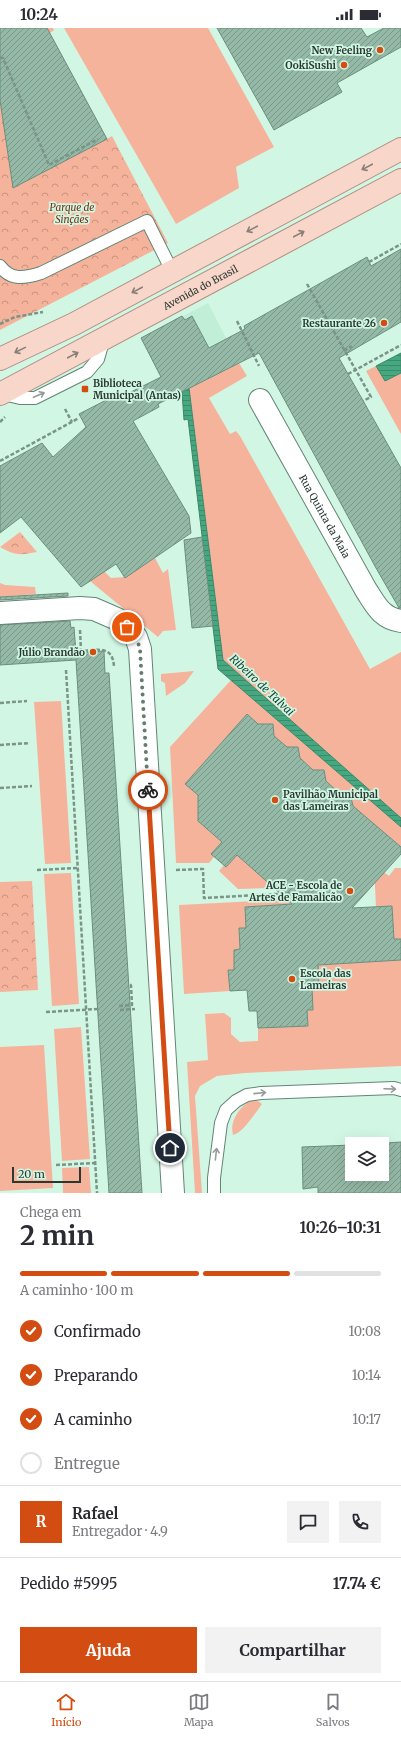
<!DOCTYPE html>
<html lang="pt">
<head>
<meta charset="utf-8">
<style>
	body { margin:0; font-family:Merriweather,serif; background:#f2f2f3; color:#2b2b33; height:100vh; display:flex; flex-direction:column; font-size:15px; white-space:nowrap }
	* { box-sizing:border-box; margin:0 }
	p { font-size:13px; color:#7c7c81 }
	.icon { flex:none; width:22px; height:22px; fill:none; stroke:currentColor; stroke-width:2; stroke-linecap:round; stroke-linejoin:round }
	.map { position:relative; height:1165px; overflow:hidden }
	.details { display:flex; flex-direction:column; background:#fff; flex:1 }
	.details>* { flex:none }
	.buttons { position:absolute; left:345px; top:1109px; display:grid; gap:8px }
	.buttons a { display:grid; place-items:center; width:44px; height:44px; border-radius:0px; background:#fff; box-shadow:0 4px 16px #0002; font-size:20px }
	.scale { position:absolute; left:12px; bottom:10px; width:69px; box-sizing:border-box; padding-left:4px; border:2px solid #2b3932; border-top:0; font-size:11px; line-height:14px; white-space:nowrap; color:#2b3932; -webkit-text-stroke:3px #d1f7e4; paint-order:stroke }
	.pin { position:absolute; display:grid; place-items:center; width:34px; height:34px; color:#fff; margin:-17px; border:2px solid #fff; border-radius:50%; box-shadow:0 1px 4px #0007 }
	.courier { position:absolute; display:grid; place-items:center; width:40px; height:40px; margin:-20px; border:3px solid #d34d12; border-radius:50%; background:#fff; color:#222; box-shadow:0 1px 5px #0007 }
	.head em { font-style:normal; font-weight:700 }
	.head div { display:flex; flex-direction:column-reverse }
	.head { display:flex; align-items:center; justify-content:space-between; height:68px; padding:0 20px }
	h1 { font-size:26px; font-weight:700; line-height:30px }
	.bar { display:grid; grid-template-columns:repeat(4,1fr); gap:6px 4px; align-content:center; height:48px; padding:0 20px }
	.bar i { height:5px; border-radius:3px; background:#e1e1e2 }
	.bar .on { background:#d34d12 }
	.bar p { grid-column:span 4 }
	.line { display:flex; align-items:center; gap:10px; padding:0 20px; border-top:1px solid #e1e1e2 }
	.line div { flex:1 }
	.round { display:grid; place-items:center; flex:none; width:42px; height:42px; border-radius:0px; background:#f2f2f3 }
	ol { padding:0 20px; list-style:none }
	li { display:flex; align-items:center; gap:12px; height:44px }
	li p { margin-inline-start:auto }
	li .icon { padding:4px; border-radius:50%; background:#d34d12; color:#fff; stroke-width:4 }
	li:last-child { color:#7c7c81 }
	li i { width:22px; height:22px; border:2px solid #e1e1e2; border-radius:50% }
	.button { display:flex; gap:8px; margin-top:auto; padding:8px 20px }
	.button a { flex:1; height:46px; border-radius:0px; background:#d34d12; color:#fff; font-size:16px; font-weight:700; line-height:46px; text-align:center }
	.button a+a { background:#f2f2f3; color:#2b2b33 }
	.status { display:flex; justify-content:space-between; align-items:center; height:28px; padding:0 20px; background:#fff; direction:ltr }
	.status svg { height:11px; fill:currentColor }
	.tab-bar { display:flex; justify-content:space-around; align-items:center; height:56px; border-top:1px solid #e1e1e2; background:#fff; font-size:11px; color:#7c7c81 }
	.tab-bar a { display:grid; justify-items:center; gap:2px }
	.tab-bar .on { color:#d34d12 }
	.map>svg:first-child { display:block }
	.built { fill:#c0eed7 }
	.green { fill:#f6b39c }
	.park { fill:url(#park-crowns) }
	.water { fill:url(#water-rules); stroke:#3e8769 }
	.building { fill:url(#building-hatch); stroke:#6b8e7d }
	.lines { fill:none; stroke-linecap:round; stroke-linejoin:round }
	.service-casing { stroke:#638575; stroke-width:14 }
	.minor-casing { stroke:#638575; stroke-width:24 }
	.primary-casing { stroke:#ae8e7e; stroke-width:24 }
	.path { stroke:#7a9487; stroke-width:2.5; stroke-dasharray:4 2; stroke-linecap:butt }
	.service { stroke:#fff; stroke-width:12 }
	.minor { stroke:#fff; stroke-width:22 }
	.primary { stroke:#f9d6ca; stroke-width:22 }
	.oneway { stroke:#888076 }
	.oneway2 { stroke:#959c98 }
	.done { stroke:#657c70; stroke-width:4; stroke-dasharray:0 7.2 }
	.route { stroke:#d34d12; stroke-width:5 }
	.poi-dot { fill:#d34d12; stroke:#d1f7e4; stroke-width:1.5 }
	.labels { text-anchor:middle; stroke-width:3.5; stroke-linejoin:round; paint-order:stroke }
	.poi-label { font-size:10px; font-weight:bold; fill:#2b3932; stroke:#d1f7e4; text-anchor:end }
	.park-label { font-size:10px; font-style:italic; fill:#792f12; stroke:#d1f7e4 }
	.street-label { font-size:10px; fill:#2b3932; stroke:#d1f7e4 }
	.water-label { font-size:11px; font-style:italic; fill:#194231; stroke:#d1f7e4 }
</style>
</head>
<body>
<div class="status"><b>10:24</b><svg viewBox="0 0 49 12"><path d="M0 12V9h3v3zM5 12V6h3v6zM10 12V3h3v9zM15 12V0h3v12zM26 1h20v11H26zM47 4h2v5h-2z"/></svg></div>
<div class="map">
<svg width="401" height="1165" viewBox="0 0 401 1165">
	<defs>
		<pattern id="park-crowns" width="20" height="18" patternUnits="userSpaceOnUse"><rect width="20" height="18" fill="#f6b39c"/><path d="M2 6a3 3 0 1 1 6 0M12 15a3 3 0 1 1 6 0" fill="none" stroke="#c79380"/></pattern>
		<pattern id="water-rules" width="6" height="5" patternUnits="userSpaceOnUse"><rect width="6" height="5" fill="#46a881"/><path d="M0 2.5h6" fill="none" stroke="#3b8a6a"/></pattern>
		<pattern id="building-hatch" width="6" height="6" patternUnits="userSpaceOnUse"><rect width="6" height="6" fill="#95b9a7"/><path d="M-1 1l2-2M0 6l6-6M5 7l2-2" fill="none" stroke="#7a9789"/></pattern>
	</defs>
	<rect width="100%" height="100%" fill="#d1f7e4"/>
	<path class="built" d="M208,275L239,335L172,369L141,310Z"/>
	<g class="green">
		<path d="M64,0H208L274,119L236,139L239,160L176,196Z"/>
		<path d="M239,335L247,348L209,370L230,406L236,403L240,408L370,641L401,624V790L223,632L189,360Z"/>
		<path d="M376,338L385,353L401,345V406L366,343Z"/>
		<path d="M155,530L163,545L168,541L176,602L163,603L158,609L90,553L104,543L111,550L125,549Z"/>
		<path d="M0,555L5,557L35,559L36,566L0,569Z"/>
		<path d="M194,643L185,655L166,668L165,655L161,653V646Z"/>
		<path d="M231,652L401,799V819L351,777L350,765H339L326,753L324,742H313L300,730L298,719H287L274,708L273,696L259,697L247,686L185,756L198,767V793L222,814L211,826L214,829L209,835H176L170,719Z"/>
		<path d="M61,673L71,835L45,836L34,674Z"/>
		<path d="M237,827L299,859L238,861L219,843L224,837L226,839Z"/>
		<path d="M367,831L389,848L395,840H401V911H394L392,878L376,879L374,839Z"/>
		<path d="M71,845L79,976L52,978L44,846Z"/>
		<path d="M292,871V876L245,879L246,900H239L240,921L234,922V942H228L230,963L184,966L179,877Z"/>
		<path d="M401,932V1038L245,1045L217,1048L200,1058L195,1068L202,1165H195L187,1034L208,1032L205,986L224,985L231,990V1006L240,1014L258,1013V1000L308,997L307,982H313L312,959L318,937Z"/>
		<path d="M81,999L90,1131L62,1133L54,1001Z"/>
		<path d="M44,1017L53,1160L0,1163V1019Z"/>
		<path d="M255,1071L262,1076C256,1084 242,1106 233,1107C229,1092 241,1076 255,1071Z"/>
		<path d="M89,1139L91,1165H63L62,1140Z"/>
	</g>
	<g class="park">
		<path d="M0,0H53L54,2L50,5L107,111L112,108L168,215L0,302Z"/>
		<path d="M20,504L37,524C21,527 15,528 0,519Z"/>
		<path d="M32,853L38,962L0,964V854Z"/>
	</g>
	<g class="water">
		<path d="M401,325V345L385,353L376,338Z"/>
		<path d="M189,360L223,632L401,790V799L218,641L188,391L184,392L182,364Z"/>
	</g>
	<g class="building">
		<path d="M0,0H47L107,111L13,160L0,72Z"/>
		<path d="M217,0H361L367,9L384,0H401V19L337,55L342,64L274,102Z"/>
		<path d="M401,221V294L339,330L401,440V580H399L376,540L259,325L158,376L159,379L133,393L189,488L191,505L125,550L116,536L81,559L21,489L0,505V438L42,415L53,429L86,399L79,386L118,366L119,370L161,349L141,310L182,288L185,292L192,288L209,320L245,301L244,298L367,229L371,238Z"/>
		<path d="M202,509L213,598L192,600L184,512Z"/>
		<path d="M68,565V568L0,572V569Z"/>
		<path d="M70,593L71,600L74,599L76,625L104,623L105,645H109L142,1165H109L76,632L0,637V597Z"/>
		<path d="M247,686L258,696H273L274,708L287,719H298L300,730L313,742H324L326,753L339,765H350L353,778L401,819V826L352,880L392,878L394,911H401V932L318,937L319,959H312L313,982H307L308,998L258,1000L257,983H249L247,962L230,963L228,942H234V922L240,921L239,900H246L245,879L292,876L237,827L226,839L211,826L222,814L198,793V767L185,756Z"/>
		<path d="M401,1114V1165H318V1159L303,1161L302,1119L352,1117V1146H382V1116H371Z"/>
	</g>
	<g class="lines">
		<defs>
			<g id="service">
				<path d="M0,238C11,253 25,250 41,245L147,193L172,243"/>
				<path d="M3,366L20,370H35L87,344L98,331L104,310"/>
				<path d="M214,1165V1150L221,1095L226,1082L236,1073L247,1067L261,1065L394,1060L401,1062"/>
			</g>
			<g id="minor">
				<path id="s1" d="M260,372L366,562C376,577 381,590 401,593"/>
				<path d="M0,585L80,580L94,581L117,591L127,599L136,609L140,621L173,1165"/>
			</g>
			<g id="primary">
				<path d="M0,331L74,296L401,121"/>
				<path id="s2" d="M0,366L401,152"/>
			</g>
		</defs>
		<use href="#service" class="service-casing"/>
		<use href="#minor" class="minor-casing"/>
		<use href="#primary" class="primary-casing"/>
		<g class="path">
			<path d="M0,30H3L49,137L98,111"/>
			<path d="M369,234L401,216"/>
			<path d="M307,256L371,369L363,373"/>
			<path d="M237,293L259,338"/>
			<path d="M0,296L15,289L43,284"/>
			<path d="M344,323L352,318"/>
			<path d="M348,346L401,317"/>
			<path d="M65,381L72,394"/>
			<path d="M0,394L5,389"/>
			<path d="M0,433L79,390"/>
			<path d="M80,602L81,623C98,622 113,617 114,639"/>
			<path d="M66,642L97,1165"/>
			<path d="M0,675L27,673"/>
			<path d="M0,717L30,715"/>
			<path d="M0,760L32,758"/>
			<path d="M37,842L77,840"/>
			<path d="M176,842L203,841L204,870L294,865"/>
			<path d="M119,978L132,977L131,957L133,956"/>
			<path d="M120,982L135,981"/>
			<path d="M46,984L98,981"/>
			<path d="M56,1137L95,1135"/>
		</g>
		<use href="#service" class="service"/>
		<use href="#minor" class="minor"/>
		<use href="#primary" class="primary"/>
	</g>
	<defs><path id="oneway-shaft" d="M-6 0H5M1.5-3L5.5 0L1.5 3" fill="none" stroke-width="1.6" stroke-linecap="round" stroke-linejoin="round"/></defs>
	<g class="oneway">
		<use href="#oneway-shaft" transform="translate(367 139) rotate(152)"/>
		<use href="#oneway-shaft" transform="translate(252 201) rotate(152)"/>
		<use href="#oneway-shaft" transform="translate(299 206) rotate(-28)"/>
		<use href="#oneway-shaft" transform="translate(137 262) rotate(152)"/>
		<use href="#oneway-shaft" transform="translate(20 322) rotate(154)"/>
		<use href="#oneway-shaft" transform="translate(73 327) rotate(-28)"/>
	</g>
	<g class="oneway2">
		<use href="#oneway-shaft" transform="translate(39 367) rotate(-23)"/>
		<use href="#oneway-shaft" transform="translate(390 1061) rotate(2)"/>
		<use href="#oneway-shaft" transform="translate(260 1065) rotate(-6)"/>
		<use href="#oneway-shaft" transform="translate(216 1126) rotate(-84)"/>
	</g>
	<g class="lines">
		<path class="done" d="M127,599L136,608L140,621L148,762"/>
		<path class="route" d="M148,762L170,1120"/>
	</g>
	<g class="poi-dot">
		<circle cx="380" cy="22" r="4"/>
		<circle cx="344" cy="37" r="4"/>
		<circle cx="384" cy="295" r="4"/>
		<rect x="81" y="357" width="8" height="8" rx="2"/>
		<circle cx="93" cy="624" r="4"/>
		<circle cx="275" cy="772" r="4"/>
		<circle cx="350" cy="863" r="4"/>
		<circle cx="292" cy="951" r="4"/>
	</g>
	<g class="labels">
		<g class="poi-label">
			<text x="372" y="26">New Feeling</text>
			<text x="336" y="41">OokiSushi</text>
			<text x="376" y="299">Restaurante 26</text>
			<text x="93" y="359" text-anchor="start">Biblioteca<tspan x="93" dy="12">Municipal (Antas)</tspan></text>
			<text x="85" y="628">Júlio Brandão</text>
			<text x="283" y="770" text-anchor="start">Pavilhão Municipal<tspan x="283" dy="12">das Lameiras</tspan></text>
			<text x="342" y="861">ACE - Escola de<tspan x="342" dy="12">Artes de Famalicão</tspan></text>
			<text x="300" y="949" text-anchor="start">Escola das<tspan x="300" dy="12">Lameiras</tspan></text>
		</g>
		<g class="park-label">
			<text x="72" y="183">Parque de<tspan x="72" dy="12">Sinçães</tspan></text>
		</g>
		<g class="street-label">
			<text dy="4" stroke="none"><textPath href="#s2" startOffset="227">Avenida do Brasil</textPath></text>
			<text dy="4" stroke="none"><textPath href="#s1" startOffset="133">Rua Quinta da Maia</textPath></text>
		</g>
		<g class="water-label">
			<text transform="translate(262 657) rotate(43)" y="4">Ribeiro de Talvai</text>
		</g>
	</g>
</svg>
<div class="buttons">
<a><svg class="icon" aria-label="layers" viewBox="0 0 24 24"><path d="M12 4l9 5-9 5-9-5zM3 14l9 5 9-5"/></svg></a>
</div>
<div class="scale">20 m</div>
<div class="pin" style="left:127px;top:599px;background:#ea580c"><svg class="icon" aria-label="bag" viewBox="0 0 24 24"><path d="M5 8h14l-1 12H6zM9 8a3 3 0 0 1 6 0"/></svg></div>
<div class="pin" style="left:170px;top:1120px;background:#1f2937"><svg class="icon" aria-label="home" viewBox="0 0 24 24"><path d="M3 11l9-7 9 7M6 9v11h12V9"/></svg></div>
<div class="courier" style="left:148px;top:762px"><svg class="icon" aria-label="bike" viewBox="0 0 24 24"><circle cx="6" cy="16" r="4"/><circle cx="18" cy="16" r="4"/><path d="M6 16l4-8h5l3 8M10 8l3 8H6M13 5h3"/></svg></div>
</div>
<section class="details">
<div class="head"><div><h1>2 min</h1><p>Chega em</p></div><em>10:26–10:31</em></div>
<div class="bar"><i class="on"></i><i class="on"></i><i class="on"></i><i></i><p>A caminho · 100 m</p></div>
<ol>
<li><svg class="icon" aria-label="check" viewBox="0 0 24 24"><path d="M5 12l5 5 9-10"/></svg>Confirmado<p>10:08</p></li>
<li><svg class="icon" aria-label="check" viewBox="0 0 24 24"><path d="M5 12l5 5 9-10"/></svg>Preparando<p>10:14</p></li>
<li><svg class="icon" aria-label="check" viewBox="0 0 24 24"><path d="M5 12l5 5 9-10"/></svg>A caminho<p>10:17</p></li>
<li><i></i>Entregue</li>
</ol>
<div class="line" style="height:72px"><b class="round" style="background:#d34d12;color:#fff">R</b><div><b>Rafael</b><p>Entregador · 4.9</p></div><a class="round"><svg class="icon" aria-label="chat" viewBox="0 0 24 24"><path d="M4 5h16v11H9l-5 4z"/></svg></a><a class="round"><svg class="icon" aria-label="phone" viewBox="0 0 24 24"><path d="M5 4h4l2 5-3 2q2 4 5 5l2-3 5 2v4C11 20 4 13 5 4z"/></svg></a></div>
<div class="line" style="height:52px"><div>Pedido #5995</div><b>17.74 €</b></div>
<div class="button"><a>Ajuda</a><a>Compartilhar</a></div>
</section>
<nav class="tab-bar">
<a class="on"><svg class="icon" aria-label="home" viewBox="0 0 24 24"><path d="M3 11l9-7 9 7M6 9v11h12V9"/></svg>Início</a>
<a><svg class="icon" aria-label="map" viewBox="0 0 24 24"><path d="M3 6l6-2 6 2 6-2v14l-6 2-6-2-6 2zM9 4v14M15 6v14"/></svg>Mapa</a>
<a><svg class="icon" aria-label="saved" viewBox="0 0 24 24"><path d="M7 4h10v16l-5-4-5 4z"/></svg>Salvos</a>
</nav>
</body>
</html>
